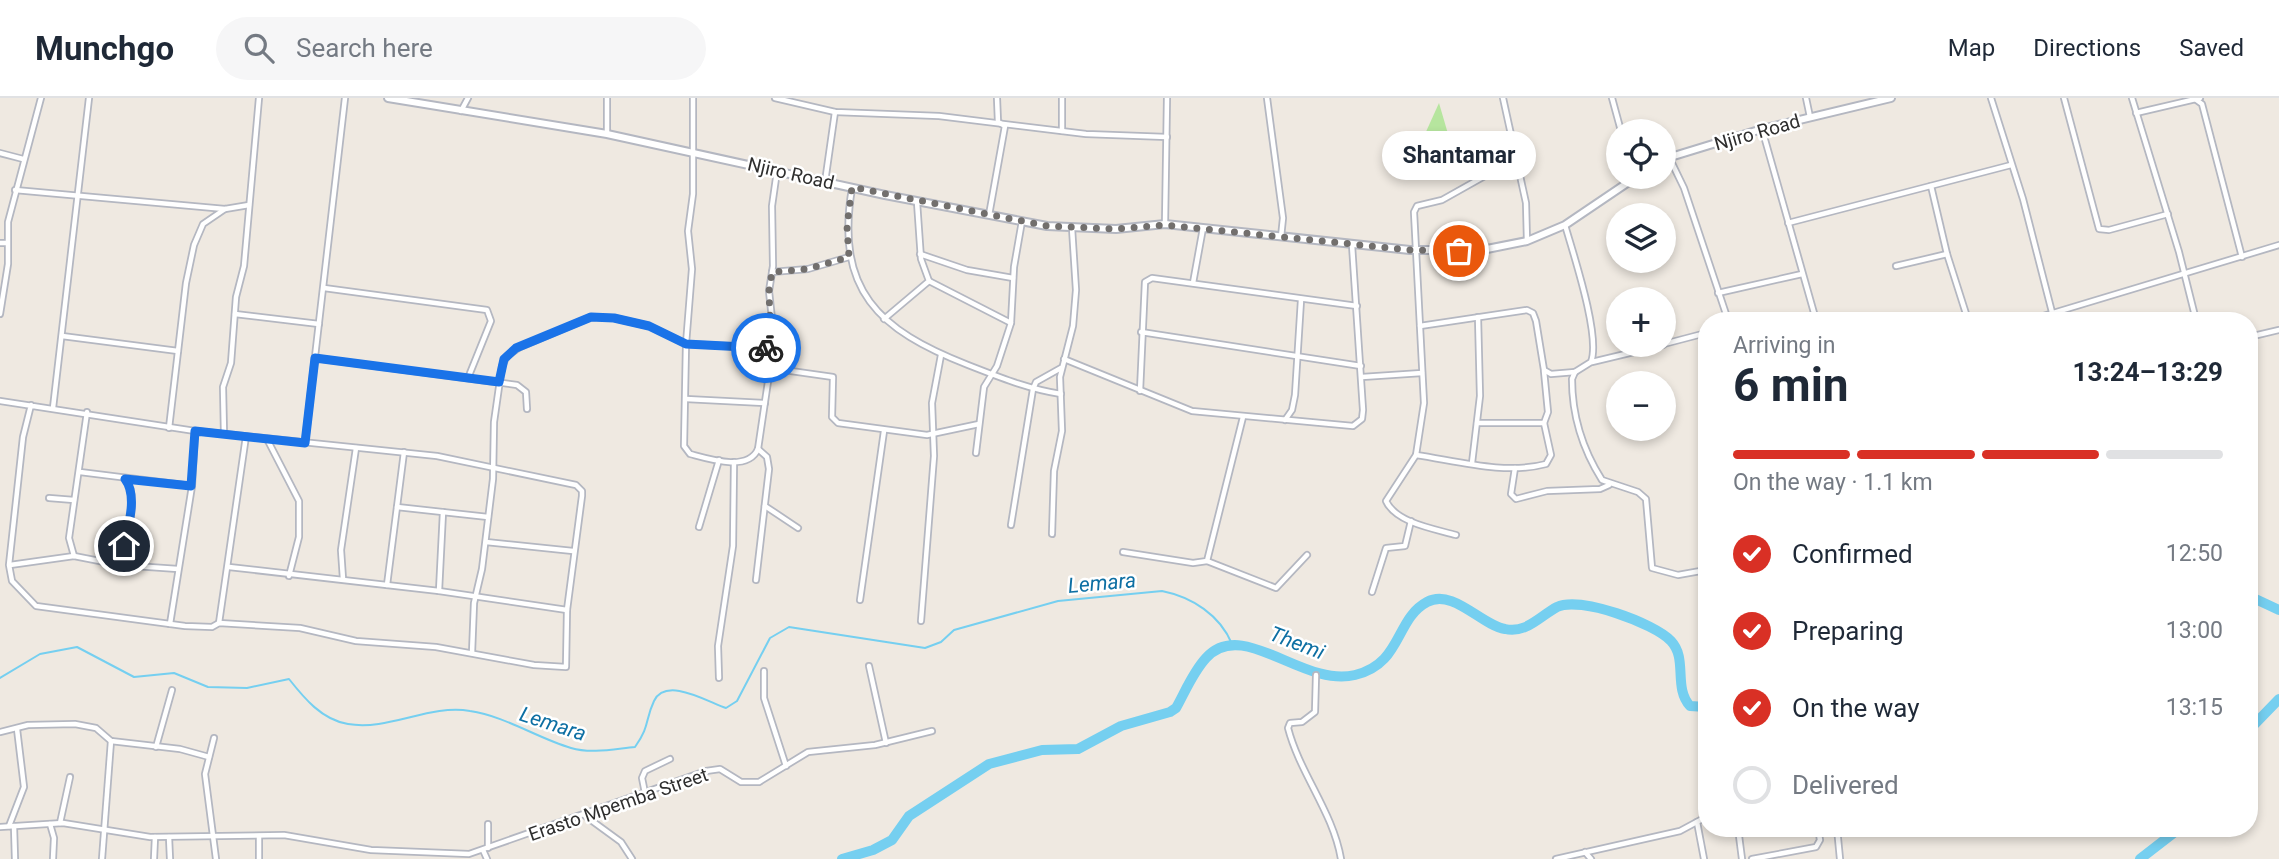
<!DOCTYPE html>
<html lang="en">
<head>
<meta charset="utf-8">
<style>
	body { margin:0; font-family:Roboto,sans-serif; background:#f6f6f7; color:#1f2937; height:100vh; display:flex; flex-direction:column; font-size:26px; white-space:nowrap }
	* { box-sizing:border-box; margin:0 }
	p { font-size:23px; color:#747a83 }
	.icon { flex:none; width:38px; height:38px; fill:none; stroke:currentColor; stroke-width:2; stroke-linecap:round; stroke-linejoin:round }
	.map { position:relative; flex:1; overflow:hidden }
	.details { position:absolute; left:1698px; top:214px; width:560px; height:525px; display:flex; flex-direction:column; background:#fff; border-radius:28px; box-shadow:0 4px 10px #0003 }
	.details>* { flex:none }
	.fabs { position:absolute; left:1606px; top:21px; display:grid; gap:14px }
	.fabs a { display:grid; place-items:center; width:70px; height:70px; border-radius:50%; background:#fff; box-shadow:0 4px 10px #0003; font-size:35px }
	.pin { position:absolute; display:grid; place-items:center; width:60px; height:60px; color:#fff; margin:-30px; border:4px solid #fff; border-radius:50%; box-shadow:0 2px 7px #0007 }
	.courier { position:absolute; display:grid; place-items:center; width:70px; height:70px; margin:-35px; border:5px solid #1a73e8; border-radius:50%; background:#fff; color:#222; box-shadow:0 2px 9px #0007 }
	.bubble { position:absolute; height:49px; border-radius:24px; background:#fff; box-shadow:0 4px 10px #0003; font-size:23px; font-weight:700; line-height:49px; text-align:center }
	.head em { font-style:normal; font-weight:700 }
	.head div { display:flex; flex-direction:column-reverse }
	.head { display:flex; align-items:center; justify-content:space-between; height:119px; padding:0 35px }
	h1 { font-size:46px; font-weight:700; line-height:52px }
	.bar { display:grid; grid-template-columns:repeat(4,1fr); gap:10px 7px; align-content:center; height:84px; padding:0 35px }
	.bar i { height:9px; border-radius:5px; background:#e0e1e3 }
	.bar .on { background:#d93025 }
	.bar p { grid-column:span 4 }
	ol { padding:0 35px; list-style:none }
	li { display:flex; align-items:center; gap:21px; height:77px }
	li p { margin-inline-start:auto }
	li .icon { padding:7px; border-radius:50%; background:#d93025; color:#fff; stroke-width:4 }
	li:last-child { color:#747a83 }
	li i { width:38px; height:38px; border:4px solid #e0e1e3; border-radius:50% }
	header { display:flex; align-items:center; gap:42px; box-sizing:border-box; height:98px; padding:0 35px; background:#fff; border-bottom:2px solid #e0e1e3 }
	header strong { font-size:33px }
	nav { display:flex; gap:38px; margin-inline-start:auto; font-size:24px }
	.search { width:490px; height:63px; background:#f6f6f7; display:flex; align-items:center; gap:18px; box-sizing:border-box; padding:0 24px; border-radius:38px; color:#747a83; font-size:26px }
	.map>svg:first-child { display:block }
	.green { fill:#b6e59e }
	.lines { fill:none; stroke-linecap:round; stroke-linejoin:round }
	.stream { stroke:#75cff0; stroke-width:2 }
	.river { stroke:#75cff0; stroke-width:10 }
	.street-casing { stroke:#b4b7c1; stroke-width:8 }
	.secondary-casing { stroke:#b4b7c1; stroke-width:10 }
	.street { stroke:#fff; stroke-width:4.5 }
	.secondary { stroke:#fff; stroke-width:6 }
	.done { stroke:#726f6d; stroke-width:7; stroke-dasharray:0 12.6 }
	.route { stroke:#1a73e8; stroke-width:9 }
	.labels { text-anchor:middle; stroke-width:5; stroke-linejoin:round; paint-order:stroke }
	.street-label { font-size:19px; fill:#2e2e2e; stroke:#fff }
	.water-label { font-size:21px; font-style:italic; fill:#0d6fa3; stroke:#fff }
</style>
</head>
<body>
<header>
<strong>Munchgo</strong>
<div class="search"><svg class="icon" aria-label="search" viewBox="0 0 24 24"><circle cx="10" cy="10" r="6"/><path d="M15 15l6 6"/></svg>Search here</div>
<nav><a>Map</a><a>Directions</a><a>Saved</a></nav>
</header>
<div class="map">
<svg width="2279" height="761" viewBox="0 0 2279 761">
	<rect width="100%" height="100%" fill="#efe9e1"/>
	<path class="green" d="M1439,5L1453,53L1406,78Z"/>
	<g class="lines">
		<path class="stream" d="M0,580L40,556L77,549L134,579L174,575L208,589L247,590L289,581C304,600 322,622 348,626C389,633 429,606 470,613C505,618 537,640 571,650C591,656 614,651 635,649C650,628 645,622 654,603C666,578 708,604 726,610L737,603L770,540L789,529L925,550L941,544L954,532L1058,503L1162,493C1192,499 1220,517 1232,546"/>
		<g class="river">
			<path d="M2249,498L2279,512"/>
			<path d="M2249,632L2279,601"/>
			<path d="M842,761L873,752L892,742L909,718L989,666L1042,652L1078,651L1121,628L1170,614L1176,610C1185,594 1193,574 1206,560C1243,519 1303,590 1355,577C1402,566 1395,521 1427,504C1453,490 1481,527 1505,531C1526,536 1540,518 1557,509C1580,498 1654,525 1671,543C1688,561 1673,589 1690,608L1706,609"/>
			<path d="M2140,761L2180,730"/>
		</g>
		<defs>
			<g id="street">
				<path d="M693,0V96L688,133L692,171L686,246L684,348L690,356C709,361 748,374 758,351L770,270L772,221L769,193L773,168L772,108L777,73"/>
				<path d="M775,0L835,14L939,18L1086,36L1167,39"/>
				<path d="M1062,0V33"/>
				<path d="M1267,0L1283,120L1281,139"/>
				<path d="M1503,0L1526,105L1527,143"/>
				<path d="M1612,0L1621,33"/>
				<path d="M1806,0L1810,19"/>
				<path d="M1991,0L2023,101L2054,222"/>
				<path d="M2064,0L2099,131L2109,132L2168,116"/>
				<path d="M2132,0L2179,154L2196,222"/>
				<path d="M2195,1L2202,6L2242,159"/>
				<path d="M461,13L468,0"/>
				<path d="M2136,15L2200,0"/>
				<path d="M1762,31L1816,222"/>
				<path d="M607,36V0"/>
				<path d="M0,55L23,61"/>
				<path d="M1669,59L1684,90L1728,222"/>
				<path d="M825,84L835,14"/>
				<path d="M1931,88L1947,156L1968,222"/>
				<path d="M852,90C835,192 878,232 968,267C999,279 1028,291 1061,296"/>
				<path d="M15,92L225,111L249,107"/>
				<path d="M989,117L1005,28L998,24L997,0"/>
				<path d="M1788,125L2011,67"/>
				<path d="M1165,126L1167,0"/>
				<path d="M1565,127C1573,155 1601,239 1591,264L1575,274L1572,281C1572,317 1583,352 1602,382L1638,394L1646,401L1652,470L1678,477L1706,472"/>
				<path d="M0,145H7"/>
				<path d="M920,156L967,172L1013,180"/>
				<path d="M1896,168L1947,156"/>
				<path d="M772,174L808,171L849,159"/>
				<path d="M929,183L1011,225"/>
				<path d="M1193,185L1203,130"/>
				<path d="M324,190L487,212L491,223L468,280"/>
				<path d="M1718,195L1802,176"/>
				<path d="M0,216L8,166V124L41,0"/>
				<path d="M235,216L319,226"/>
				<path d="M884,221L929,183L921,161L917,104"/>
				<path d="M2030,222L2279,147"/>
				<path d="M1420,228L1527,212L1533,215L1536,223L1544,272L1551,276L1575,274"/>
				<path d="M1141,234L1361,268"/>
				<path d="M62,238L178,253"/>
				<path d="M2249,239L2279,232"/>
				<path d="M1664,246L1706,235"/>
				<path d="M315,260L517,287L526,294L527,311"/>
				<path d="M1064,261L1192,313L1353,328L1362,321L1363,312L1352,147"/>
				<path d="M1592,264L1663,247"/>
				<path d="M770,270L833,279L832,319L838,325L927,337L979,326"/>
				<path d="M1362,279L1422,275"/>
				<path d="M1140,293L1145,184L1152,180L1357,208"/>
				<path d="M686,301L765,305"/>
				<path d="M0,303L195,333L437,358L576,387L582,393V398L567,512L566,569L534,567L436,549L356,543L300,530L219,525L212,529L185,528L36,508L12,483L9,467L23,339L31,307"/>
				<path d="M53,310L89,0"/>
				<path d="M1285,322L1292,312L1295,297L1301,202"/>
				<path d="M1477,325H1544L1548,314L1544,273"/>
				<path d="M169,330L186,185L194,147L203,126L225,111"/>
				<path d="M224,336L223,289L231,265L236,199L244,168L259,0"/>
				<path d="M267,341L299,403V439L289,478"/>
				<path d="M305,345L345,0"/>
				<path d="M976,355L984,289L997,268L1011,225L1014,169L1022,123"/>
				<path d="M1416,357C1457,363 1505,377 1546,366L1551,357L1544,325"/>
				<path d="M1472,365L1480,298L1478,219"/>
				<path d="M1515,370L1511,396L1516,401L1547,393L1600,391L1609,387"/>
				<path d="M80,374L192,388"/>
				<path d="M49,400L74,402"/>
				<path d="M765,408L798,430"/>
				<path d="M397,409L488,419"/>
				<path d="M1011,427L1033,291L1036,284L1061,270"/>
				<path d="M699,429L719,362"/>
				<path d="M1052,436L1054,373L1062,333L1060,279L1073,228L1076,192L1072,130"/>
				<path d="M1456,437C1435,431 1396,425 1386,403L1416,357L1424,305L1414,114L1417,108L1442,102L1515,61"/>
				<path d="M486,444L573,453"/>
				<path d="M1123,454L1193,465L1207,463L1243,319"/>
				<path d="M74,458L69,440L87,314"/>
				<path d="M1207,463L1276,490L1307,457"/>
				<path d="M10,467L74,458L120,467L178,471"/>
				<path d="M120,467C125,443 140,402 126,381"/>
				<path d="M229,469L439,493L567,512"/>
				<path d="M343,481L341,452L356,350"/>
				<path d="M756,482L769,371L767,359L758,351"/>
				<path d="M387,487L404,354"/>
				<path d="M439,493L443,414"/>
				<path d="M1372,494L1386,450L1405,448L1411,423"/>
				<path d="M860,502L884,333"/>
				<path d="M921,523L934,358L932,305L941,257"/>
				<path d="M219,525L246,338"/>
				<path d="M170,526L192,388L195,333"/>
				<path d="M472,555L474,505L482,471L493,381L494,324L502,268L507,258L520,249L591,219L614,220L649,228L686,246L771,250"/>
				<path d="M869,568L886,645"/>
				<path d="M764,573V600L786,668"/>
				<path d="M1316,577L1315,614L1302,624L1290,625L1288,630C1300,676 1333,714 1341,761"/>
				<path d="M719,580L718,548L733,448L734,364"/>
				<path d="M0,634L28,627L75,626L96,630L111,643L180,651L209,659"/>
				<path d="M214,640L205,676L216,761"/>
				<path d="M156,649L172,592"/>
				<path d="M645,695L642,680L645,673L670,661"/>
				<path d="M584,717L621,744L632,761"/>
				<path d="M1697,724L1704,761"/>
				<path d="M60,725L70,679"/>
				<path d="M50,726L54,740L53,761"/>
				<path d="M488,726V750"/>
				<path d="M9,728L24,689L17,631"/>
				<path d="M14,728L15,761"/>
				<path d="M0,729L63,725L150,739L284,737L371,752L469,756L706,673L720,671L741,684H759L808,654L875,647L932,633"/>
				<path d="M1738,730L1742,761"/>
				<path d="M1837,730L1840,761"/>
				<path d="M259,738V761"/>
				<path d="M169,739L170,761"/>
				<path d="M483,752L487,761"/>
				<path d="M1585,754L1591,761"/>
				<path d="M102,761L111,643"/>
				<path d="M154,761L155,739"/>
				<path d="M1556,761L1680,733L1706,719"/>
				<path d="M1752,761L1816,749L1820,742L1818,730"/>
			</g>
			<g id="secondary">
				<path d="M388,0L607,36L885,97L1047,128L1116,131L1165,126L1410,152H1482L1527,143L1565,127L1636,79"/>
				<path d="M1664,61L1762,31L1891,0"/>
			</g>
		</defs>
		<use href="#street" class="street-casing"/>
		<use href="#secondary" class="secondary-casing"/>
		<use href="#street" class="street"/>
		<use href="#secondary" class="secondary"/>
	</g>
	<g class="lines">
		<path class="done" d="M766,250H771L769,193L772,174L808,171L849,159L847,128L852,89L1047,128L1116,131L1165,127L1410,152L1459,153"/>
		<path class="route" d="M124,448C128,428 138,398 125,381L191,388L195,333L305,345L315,260L499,284L504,261L516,250L591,219L614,220L649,228L686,246L766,250"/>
	</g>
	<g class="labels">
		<g class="street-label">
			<text transform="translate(1757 34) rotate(-16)" y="7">Njiro Road</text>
			<text transform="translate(791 75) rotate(13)" y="7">Njiro Road</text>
			<text transform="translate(618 706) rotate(-19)" y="7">Erasto Mpemba Street</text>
		</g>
		<g class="water-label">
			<text transform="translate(1102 485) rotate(-5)" y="7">Lemara</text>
			<text transform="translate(1297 545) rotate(21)" y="7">Themi</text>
			<text transform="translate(553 626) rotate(18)" y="7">Lemara</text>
		</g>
	</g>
</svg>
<div class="fabs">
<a><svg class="icon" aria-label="locate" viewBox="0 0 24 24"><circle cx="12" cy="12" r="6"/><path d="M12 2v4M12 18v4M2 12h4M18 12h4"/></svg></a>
<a><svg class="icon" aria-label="layers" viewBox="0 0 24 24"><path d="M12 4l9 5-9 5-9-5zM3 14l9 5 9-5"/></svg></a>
<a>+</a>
<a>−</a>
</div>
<div class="pin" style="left:1459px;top:153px;background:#ea580c"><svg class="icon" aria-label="bag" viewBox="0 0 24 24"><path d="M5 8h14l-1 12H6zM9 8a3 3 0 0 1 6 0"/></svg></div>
<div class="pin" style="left:124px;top:448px;background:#1f2937"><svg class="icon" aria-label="home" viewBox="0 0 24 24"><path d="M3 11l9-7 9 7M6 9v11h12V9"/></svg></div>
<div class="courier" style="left:766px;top:250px"><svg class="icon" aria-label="bike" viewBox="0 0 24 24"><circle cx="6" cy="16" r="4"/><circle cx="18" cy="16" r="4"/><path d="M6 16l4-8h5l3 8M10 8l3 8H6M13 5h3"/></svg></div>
<div class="bubble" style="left:1382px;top:33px;width:154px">Shantamar</div>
<section class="details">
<div class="head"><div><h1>6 min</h1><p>Arriving in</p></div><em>13:24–13:29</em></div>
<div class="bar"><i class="on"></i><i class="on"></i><i class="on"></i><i></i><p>On the way · 1.1 km</p></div>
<ol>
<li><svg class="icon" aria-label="check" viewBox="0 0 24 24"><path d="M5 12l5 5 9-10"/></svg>Confirmed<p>12:50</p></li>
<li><svg class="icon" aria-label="check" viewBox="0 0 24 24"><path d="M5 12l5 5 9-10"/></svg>Preparing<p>13:00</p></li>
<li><svg class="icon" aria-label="check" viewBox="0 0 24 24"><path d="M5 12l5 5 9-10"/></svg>On the way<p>13:15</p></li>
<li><i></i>Delivered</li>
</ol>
</section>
</div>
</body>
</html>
